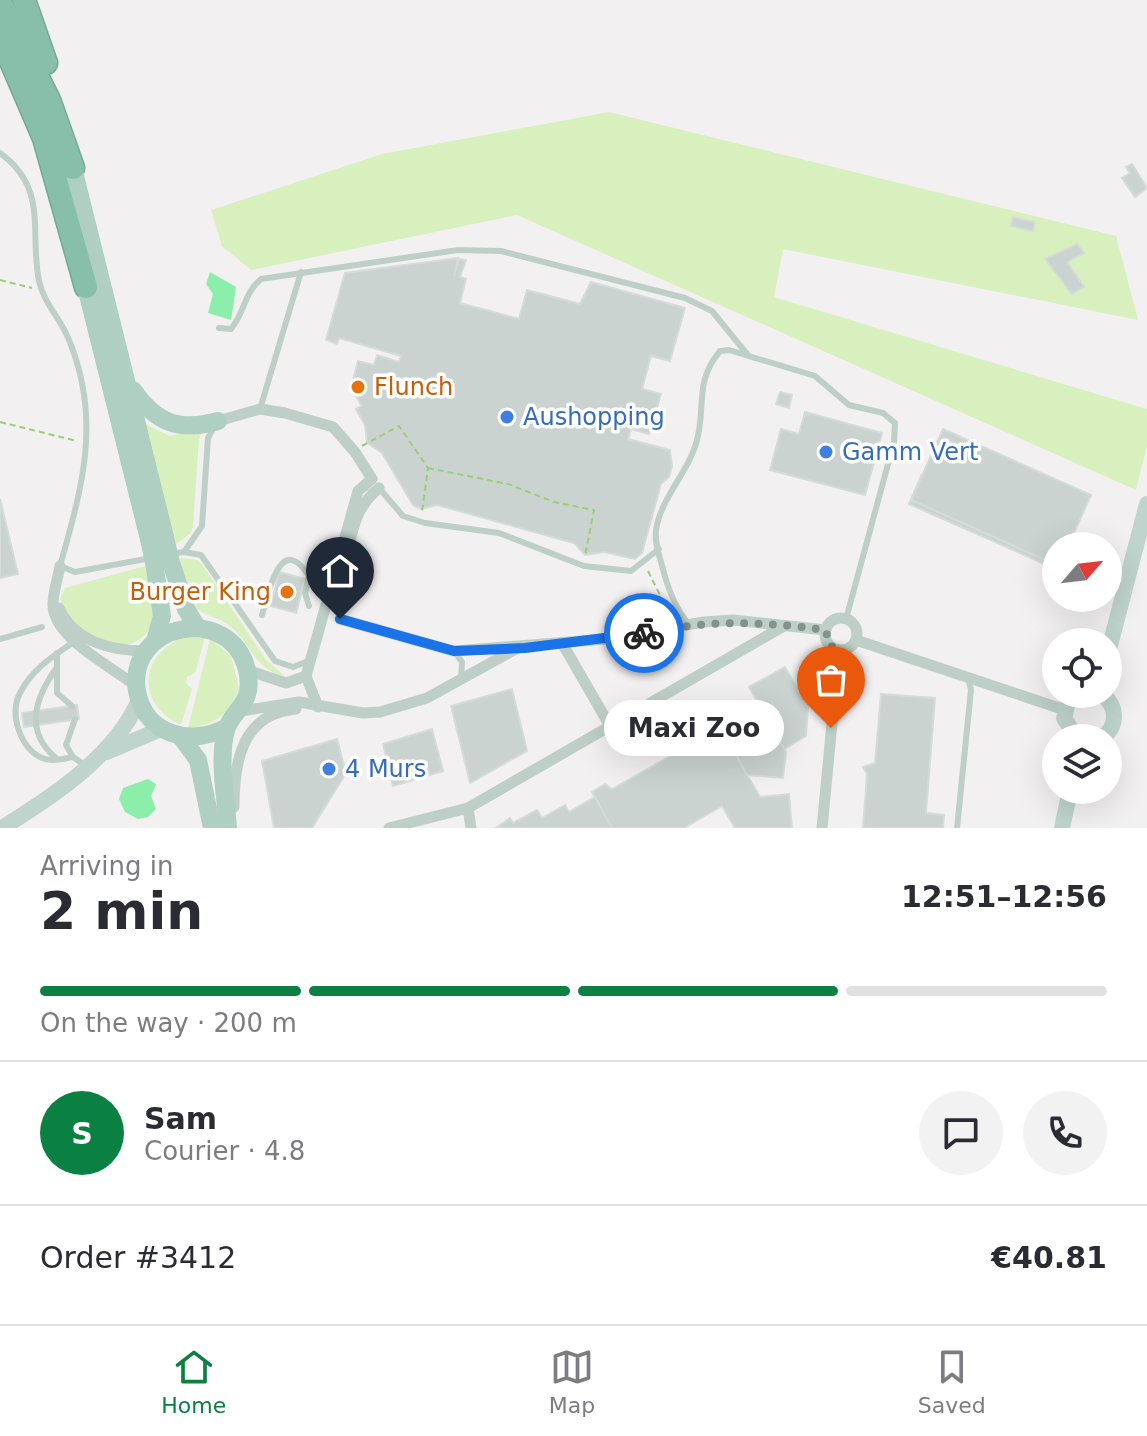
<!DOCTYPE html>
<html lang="en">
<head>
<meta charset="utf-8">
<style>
	body { margin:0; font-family:"DejaVu Sans",sans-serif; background:#f2f2f3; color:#2b2b33; height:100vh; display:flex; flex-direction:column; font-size:30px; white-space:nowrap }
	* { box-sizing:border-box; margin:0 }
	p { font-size:26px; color:#7c7c81 }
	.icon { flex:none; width:44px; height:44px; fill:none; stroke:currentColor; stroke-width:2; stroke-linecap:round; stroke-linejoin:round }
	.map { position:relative; height:828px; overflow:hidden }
	.panel { display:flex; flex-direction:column; background:#fff; flex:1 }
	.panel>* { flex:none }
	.needle { width:52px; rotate:62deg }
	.buttons { position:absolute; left:1042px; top:532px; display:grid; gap:16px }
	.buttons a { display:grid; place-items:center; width:80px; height:80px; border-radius:50%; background:#fff; box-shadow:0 8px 32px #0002; font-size:40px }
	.pin { position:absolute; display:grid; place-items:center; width:68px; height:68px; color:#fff; margin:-82px -34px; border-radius:50% 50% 50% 0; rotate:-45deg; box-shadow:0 0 8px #0007 }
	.pin .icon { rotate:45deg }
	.courier { position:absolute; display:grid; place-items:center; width:80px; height:80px; margin:-40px; border:6px solid #1a73e8; border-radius:50%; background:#fff; color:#222; box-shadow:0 2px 10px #0007 }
	.bubble { position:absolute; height:56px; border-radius:28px; background:#fff; box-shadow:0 8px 32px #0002; font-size:26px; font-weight:600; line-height:56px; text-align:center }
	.head em { font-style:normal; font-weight:600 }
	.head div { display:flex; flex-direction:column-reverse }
	.head { display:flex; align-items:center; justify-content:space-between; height:136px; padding:0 40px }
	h1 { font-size:52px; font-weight:600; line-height:60px }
	.bar { display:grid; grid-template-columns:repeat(4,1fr); gap:12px 8px; align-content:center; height:96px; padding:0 40px }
	.bar i { height:10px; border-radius:6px; background:#e1e1e2 }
	.bar .selected { background:#0b8043 }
	.bar p { grid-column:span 4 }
	.line { display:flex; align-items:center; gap:20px; padding:0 40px; border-top:2px solid #e1e1e2 }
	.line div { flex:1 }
	.round { display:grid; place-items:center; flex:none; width:84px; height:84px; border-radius:42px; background:#f2f2f3 }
	.dock { display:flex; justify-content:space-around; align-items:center; height:112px; border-top:2px solid #e1e1e2; background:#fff; font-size:22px; color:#7c7c81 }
	.dock a { display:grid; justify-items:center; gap:4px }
	.dock .selected { color:#0b8043 }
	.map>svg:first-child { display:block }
	.green { fill:#d8f0be }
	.water { fill:#8beeaa }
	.building { fill:#cad3d0; stroke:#d4dcda; stroke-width:2 }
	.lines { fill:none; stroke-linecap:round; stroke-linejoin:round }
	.highway-casing { stroke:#72ab96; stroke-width:25 }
	.path { stroke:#98cf76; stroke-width:2; stroke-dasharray:6 4; stroke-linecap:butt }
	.lane { stroke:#becfc8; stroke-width:6 }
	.street { stroke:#becfc8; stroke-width:11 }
	.secondary { stroke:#bed4cc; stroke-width:16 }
	.primary { stroke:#b0cfc3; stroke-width:18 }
	.highway { stroke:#87bfaa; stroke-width:22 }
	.primary-bridge { stroke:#b0cfc3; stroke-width:18 }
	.done { stroke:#84918c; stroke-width:8; stroke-dasharray:0 14.4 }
	.route { stroke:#1a73e8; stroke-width:10 }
	.food-dot { fill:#e8710a; stroke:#fff; stroke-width:3 }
	.shop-dot { fill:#3f7fe0; stroke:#fff; stroke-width:3 }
	.labels { text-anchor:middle; stroke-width:7; stroke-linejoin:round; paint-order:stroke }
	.food-label { font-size:24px; fill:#c56008; stroke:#fff; text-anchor:start }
	.shop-label { font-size:24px; fill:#366cbe; stroke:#fff; text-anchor:start }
</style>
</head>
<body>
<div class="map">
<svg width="1147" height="828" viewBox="0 0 1147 828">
	<rect width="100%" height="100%" fill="#f3f0f2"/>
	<g class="green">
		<path d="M609,112L1116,236L1138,320L783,249L774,297L1147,409V446L1136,490L517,215L251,270L222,246L211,210L382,154Z"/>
		<path d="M145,424L170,436L204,429L199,439L193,525L191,533L176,544Z"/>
		<path d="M180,558L198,560L204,567L266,660L285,676C252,670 252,641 227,624C215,616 198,615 191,601C185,589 183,571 180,558Z"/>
		<path d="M149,565C151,583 158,610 150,627C136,658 86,644 71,622C66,616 63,607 60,599L65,588Z"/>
		<path d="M185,637L205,638L195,673L187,677L186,683L192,689L181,725C136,704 138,654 185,637Z"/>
		<path d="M210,639L231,656L239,687C231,712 215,726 188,728Z"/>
	</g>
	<g class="water">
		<path d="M210,272L236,287L231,320L208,313L213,294L206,284Z"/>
		<path d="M148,779L156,784L151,796L156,809L148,817L138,819L125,812L119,799L123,788Z"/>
	</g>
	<g class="building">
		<path d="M1132,164L1147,188L1135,197L1122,178L1130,173L1126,167Z"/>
		<path d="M1013,217L1035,222L1033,231L1011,226Z"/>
		<path d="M1077,244L1084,253L1067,262L1084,287L1072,294L1045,259Z"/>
		<path d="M458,258L454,276L459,259L466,260L460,277L466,279L460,303L519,319L527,290L580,304L591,282L685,308L670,361L651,356L642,389L661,394L649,434L631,429L628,439L670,450L672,466L669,477L661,484L642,553L635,559L604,552L585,555L574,543L437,505L421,509L413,505L382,453L367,443L365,425L356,409L362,406L351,387L358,361L374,365L377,355L399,362L401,356L339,338L337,344L326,340L345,273Z"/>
		<path d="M780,392L792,395L789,408L776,404Z"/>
		<path d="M805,412L882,433L865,495L770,470L781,429L799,434Z"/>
		<path d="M943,429L1091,495L1068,546H1056V565L911,500Z"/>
		<path d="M922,474L911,500L1056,565V569L909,504Z"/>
		<path d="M0,499L18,574L0,578Z"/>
		<path d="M279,572L305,579L296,613L271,606Z"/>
		<path d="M785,667L808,707L806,736L784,749L749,687Z"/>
		<path d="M512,689L527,751L470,783L451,706Z"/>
		<path d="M881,694L935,698L926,813L944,815L943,828H863L867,774L863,767L875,763Z"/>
		<path d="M757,702L786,752L783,778L747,775L719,725Z"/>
		<path d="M77,705L79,719L24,727L22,713Z"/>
		<path d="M720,728L760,797L789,794L792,828H735L722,806L684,828H612L592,792L605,784L612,789Z"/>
		<path d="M432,729L443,771L393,786L383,744Z"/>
		<path d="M337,739L346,773L312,828H274L262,761Z"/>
		<path d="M595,797L612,828H496L510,818L513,823L537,810L542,818L565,805L569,812Z"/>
	</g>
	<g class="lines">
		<defs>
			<g id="highway">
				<path d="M24,0L46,63"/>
				<path d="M0,2L49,100L73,168"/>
				<path d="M0,36L44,138L86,287"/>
			</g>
		</defs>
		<use href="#highway" class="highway-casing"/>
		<g class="path">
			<path d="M0,280L32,288"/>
			<path d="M0,422L77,441"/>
			<path d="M362,446L399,426L428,468L422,512"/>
			<path d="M428,468L508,484L554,502L594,510L585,556"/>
			<path d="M648,571L670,615"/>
		</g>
		<g class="lane">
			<path d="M0,153C49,189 29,231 39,281C44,304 61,319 69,340C102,420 82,488 60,566L75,572L151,558"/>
			<path d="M219,328L231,329C245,312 244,293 261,279L458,250L501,251L685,298L712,311L747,354"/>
			<path d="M260,409L301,272"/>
			<path d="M379,488L403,516L425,523L499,533L584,566L631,571L659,549"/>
			<path d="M184,552L202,526L208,438L214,427"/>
			<path d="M170,554L184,552L201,555L275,661L293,667L311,660"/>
			<path d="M262,615C268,595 280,530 309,576L305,593L309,606"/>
			<path d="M688,623C676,609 669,591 664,573C661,560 654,544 656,530C661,497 689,472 697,440C706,407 694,382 720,351L729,350L815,376L849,405L883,413L895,423L894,442L846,619"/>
			<path d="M0,639L42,627"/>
			<path d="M454,651L462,662L461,679"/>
			<path d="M57,653V693L72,706"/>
			<path d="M75,719L66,745L73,757L86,766"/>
			<path d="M73,757C63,759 52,762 42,758C20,748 9,714 20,693C32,669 52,657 74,642"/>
			<path d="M57,759C23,731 35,698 57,667"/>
			<path d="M957,828L971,690L968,677"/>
		</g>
		<g class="street">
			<path d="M218,421L260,409L285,413L333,427L355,452L372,479L358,491L306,676L286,683L247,670"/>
			<path d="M60,566C58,578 53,592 53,604C52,638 113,667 137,687"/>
			<path d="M343,569C353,536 351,511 379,488"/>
			<path d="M59,608C74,642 112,651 146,651"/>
			<circle cx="841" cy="634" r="16"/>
			<path d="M340,619L454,651L606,639L704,622L733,620L826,630"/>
			<path d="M856,640L1065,710"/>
			<path d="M562,643L610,726"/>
			<path d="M306,676L318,707"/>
			<path d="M241,711L299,702L363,713L380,712L427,698L516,649"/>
			<path d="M234,807C234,763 241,714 296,709"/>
			<path d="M468,808L471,828"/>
			<path d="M389,828L468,808L784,626"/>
			<path d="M822,828L839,650"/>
		</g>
		<g class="secondary">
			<path d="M1108,653L1147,504"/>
			<path d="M1077,738L1064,718L1068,702L1078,694"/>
			<path d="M1102,738C1118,726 1118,707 1102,694"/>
			<path d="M107,752L161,729"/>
			<path d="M2,828C52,797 115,756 139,700"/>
			<path d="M1062,828L1070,790"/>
		</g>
		<g class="primary">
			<path d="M73,168L165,537"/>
			<path d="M86,287L149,539"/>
			<path d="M133,390C156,423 179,432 218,421"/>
			<path d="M170,559L186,609L197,627"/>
			<path d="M154,562L162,616L155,641"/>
			<path d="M227,727C191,747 145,735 137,691C126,622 231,603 247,670C255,704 233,708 226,730C218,760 226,798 228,828"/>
			<path d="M181,737L198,760L212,828"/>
		</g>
		<use href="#highway" class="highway"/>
		<g class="primary-bridge">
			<path d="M165,537L170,559"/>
			<path d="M149,539L154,562"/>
		</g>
	</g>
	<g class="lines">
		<path class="done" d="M644,633C712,620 758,621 826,630L829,645L839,650L831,728"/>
		<path class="route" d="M340,619L454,651L525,648L644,633"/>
	</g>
	<g class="food-dot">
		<circle cx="358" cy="387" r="8"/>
		<circle cx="287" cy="592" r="8"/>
	</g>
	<g class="shop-dot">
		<circle cx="507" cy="417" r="8"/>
		<circle cx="826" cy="452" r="8"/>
		<circle cx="329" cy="769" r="8"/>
	</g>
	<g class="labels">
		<g class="food-label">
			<text x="374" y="395">Flunch</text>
			<text x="271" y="600" text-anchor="end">Burger King</text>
		</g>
		<g class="shop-label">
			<text x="523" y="425">Aushopping</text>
			<text x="842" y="460">Gamm Vert</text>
			<text x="345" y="777">4 Murs</text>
		</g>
	</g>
</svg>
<div class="buttons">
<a><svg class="needle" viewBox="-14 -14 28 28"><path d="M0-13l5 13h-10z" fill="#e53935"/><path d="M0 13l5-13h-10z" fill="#7c7c81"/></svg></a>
<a><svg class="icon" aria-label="locate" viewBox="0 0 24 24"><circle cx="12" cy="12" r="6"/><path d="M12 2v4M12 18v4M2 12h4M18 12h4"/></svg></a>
<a><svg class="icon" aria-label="layers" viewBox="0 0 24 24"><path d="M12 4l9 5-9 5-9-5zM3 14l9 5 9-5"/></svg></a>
</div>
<div class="pin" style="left:831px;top:728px;background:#ea580c"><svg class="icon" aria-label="bag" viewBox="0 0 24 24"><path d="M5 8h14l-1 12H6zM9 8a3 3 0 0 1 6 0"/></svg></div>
<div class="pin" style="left:340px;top:619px;background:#1f2937"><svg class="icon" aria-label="home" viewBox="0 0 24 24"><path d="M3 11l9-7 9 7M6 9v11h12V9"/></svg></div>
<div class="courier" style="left:644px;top:633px"><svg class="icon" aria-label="bike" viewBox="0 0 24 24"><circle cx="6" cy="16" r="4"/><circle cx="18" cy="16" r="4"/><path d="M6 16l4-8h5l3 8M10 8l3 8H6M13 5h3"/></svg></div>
<div class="bubble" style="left:604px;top:700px;width:180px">Maxi Zoo</div>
</div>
<section class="panel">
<div class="head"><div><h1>2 min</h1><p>Arriving in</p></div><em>12:51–12:56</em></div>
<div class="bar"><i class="selected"></i><i class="selected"></i><i class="selected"></i><i></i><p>On the way · 200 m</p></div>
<div class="line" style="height:144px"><b class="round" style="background:#0b8043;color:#fff">S</b><div><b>Sam</b><p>Courier · 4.8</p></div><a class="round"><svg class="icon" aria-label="chat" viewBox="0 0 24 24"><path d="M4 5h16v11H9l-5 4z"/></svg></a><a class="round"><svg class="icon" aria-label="phone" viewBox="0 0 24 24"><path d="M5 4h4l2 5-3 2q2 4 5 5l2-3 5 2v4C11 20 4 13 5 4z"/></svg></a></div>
<div class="line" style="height:104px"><div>Order #3412</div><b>€40.81</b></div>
</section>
<nav class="dock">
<a class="selected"><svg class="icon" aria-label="home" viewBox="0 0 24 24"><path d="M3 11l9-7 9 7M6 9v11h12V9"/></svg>Home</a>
<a><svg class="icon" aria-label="map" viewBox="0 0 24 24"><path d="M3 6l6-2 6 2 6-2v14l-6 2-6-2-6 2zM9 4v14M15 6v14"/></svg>Map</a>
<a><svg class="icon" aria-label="saved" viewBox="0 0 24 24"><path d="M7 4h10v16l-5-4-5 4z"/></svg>Saved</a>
</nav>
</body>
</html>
